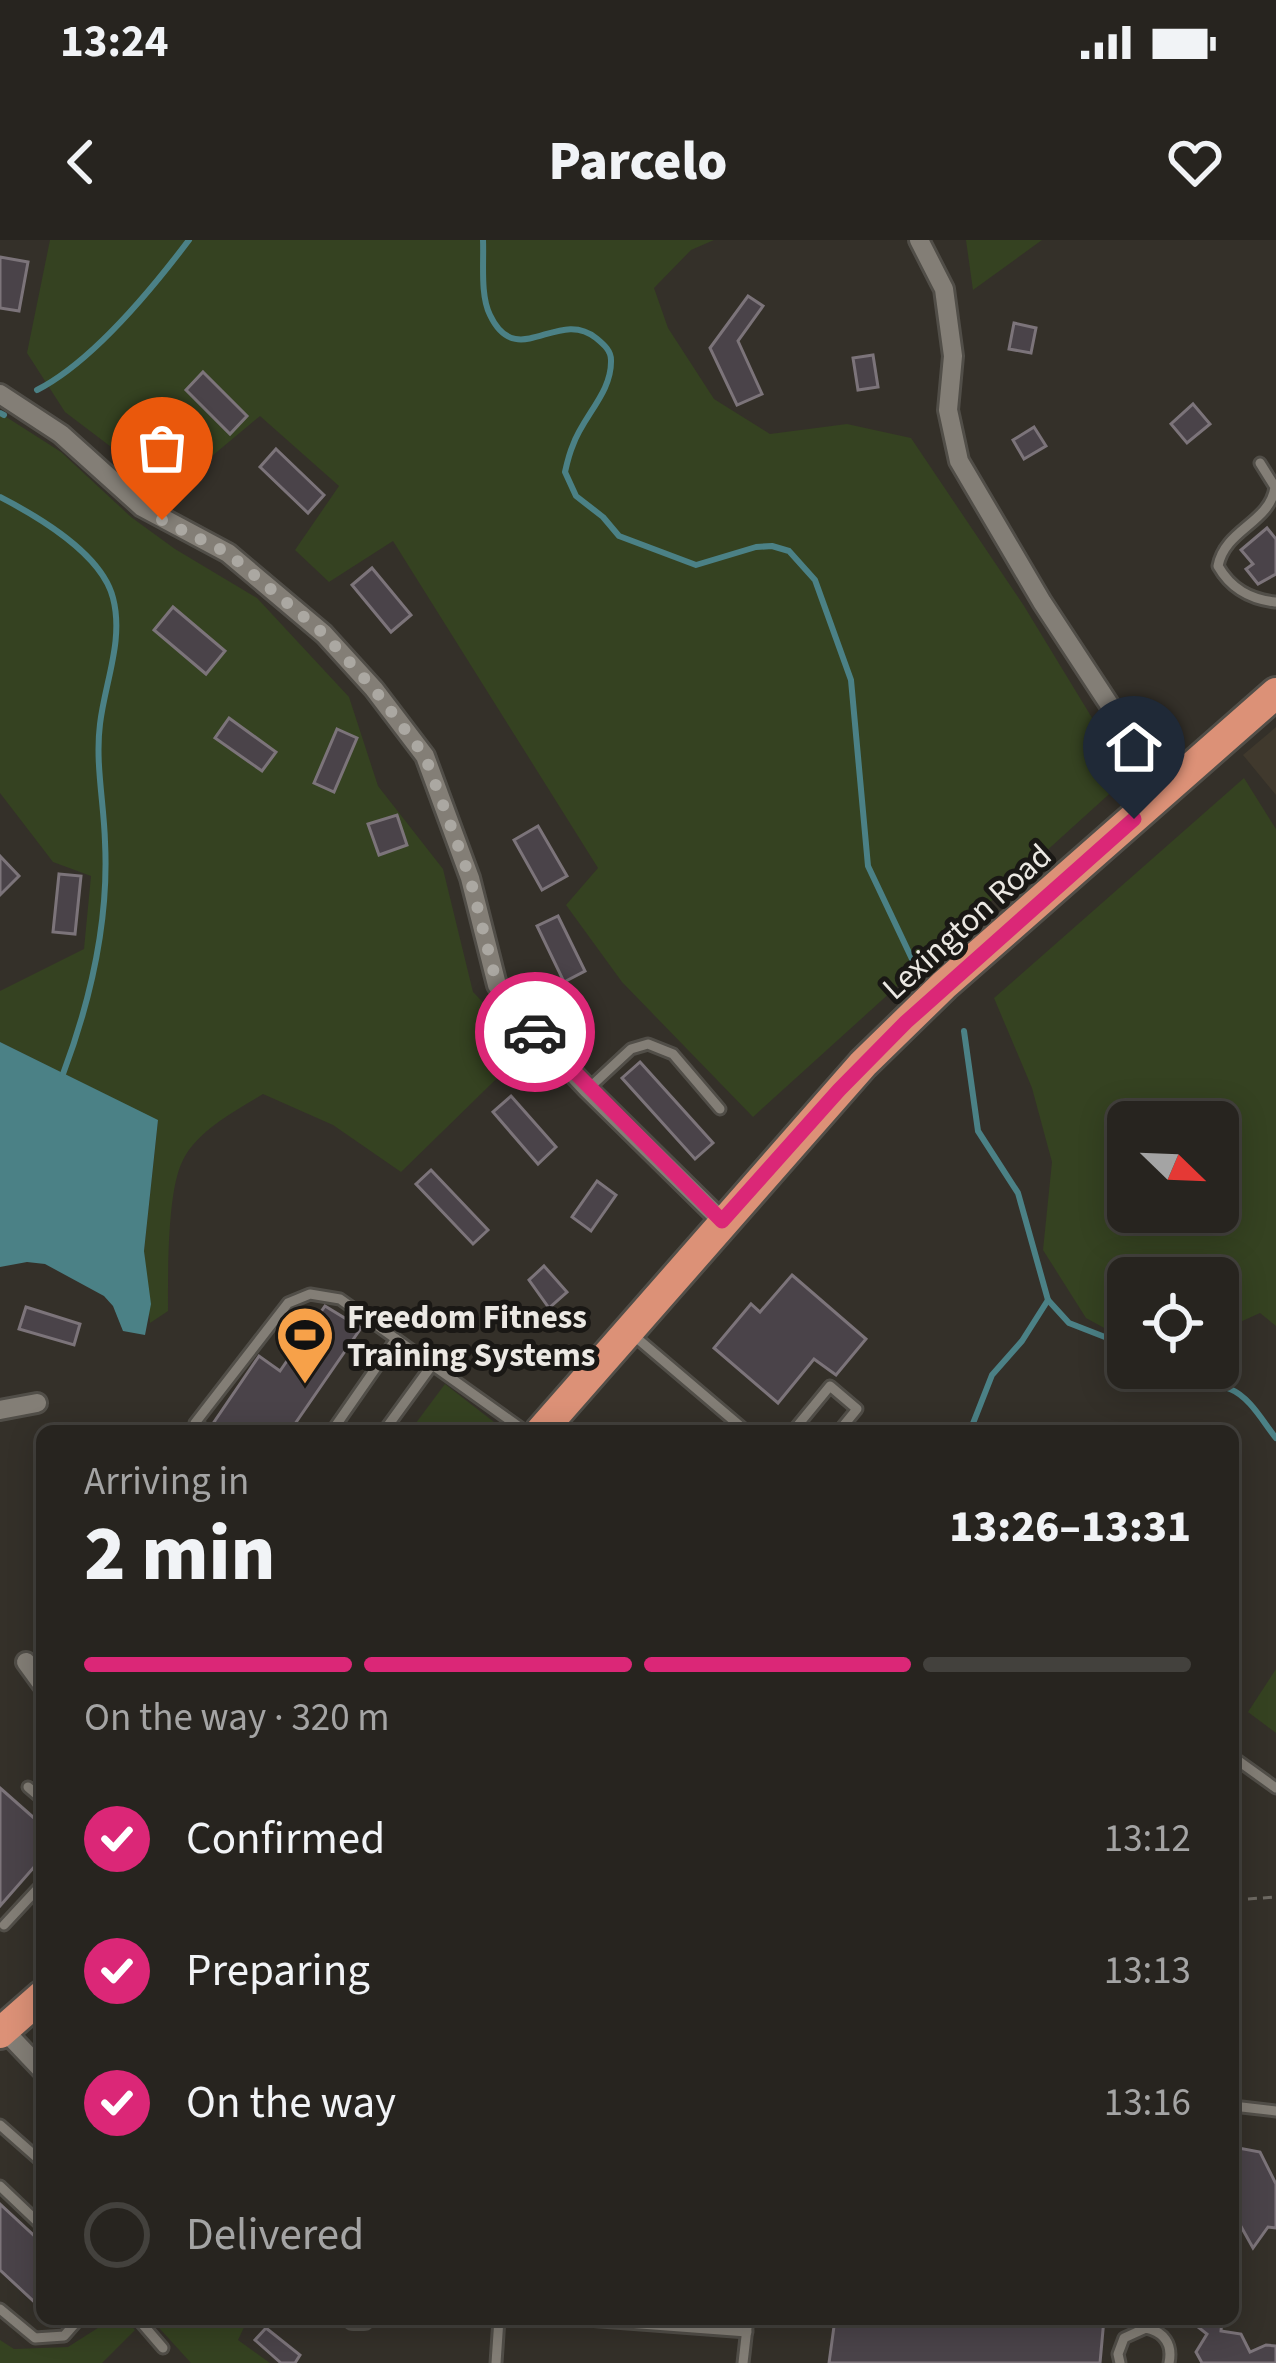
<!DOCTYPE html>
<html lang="en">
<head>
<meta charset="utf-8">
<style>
	body { margin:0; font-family:"Source Sans 3",sans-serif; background:#2f2c28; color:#f1f3f6; height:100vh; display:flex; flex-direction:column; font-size:45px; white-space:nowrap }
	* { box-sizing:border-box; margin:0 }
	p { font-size:39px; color:#a4a4a4 }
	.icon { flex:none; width:66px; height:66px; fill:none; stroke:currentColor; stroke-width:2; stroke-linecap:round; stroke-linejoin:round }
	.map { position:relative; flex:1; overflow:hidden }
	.sheet { position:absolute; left:36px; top:1185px; width:1203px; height:900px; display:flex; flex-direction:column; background:#27241f; border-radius:18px; box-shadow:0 6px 30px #0003,0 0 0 3px #43413d }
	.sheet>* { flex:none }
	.needle { width:78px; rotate:113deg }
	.buttons { position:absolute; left:1107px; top:861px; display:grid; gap:24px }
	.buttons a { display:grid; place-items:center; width:132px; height:132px; border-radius:18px; background:#27241f; box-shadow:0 6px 30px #0003,0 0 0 3px #43413d; font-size:60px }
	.pin { position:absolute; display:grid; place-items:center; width:102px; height:102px; color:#fff; margin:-123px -51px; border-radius:50% 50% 50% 0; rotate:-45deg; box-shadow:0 0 12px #0007 }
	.pin .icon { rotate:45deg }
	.courier { position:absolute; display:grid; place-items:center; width:120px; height:120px; margin:-60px; border:9px solid #db2777; border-radius:50%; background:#fff; color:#222; box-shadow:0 3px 15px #0007 }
	.summary em { font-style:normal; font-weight:800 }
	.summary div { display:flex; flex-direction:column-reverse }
	.summary { display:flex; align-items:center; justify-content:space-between; height:204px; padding:0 48px }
	h1 { font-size:78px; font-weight:800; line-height:90px }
	.bar { display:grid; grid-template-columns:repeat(4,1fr); gap:18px 12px; align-content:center; height:144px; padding:0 48px }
	.bar i { height:15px; border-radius:9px; background:#43413d }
	.bar .current { background:#db2777 }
	.bar p { grid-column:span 4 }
	ol { padding:0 48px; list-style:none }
	li { display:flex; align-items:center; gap:36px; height:132px }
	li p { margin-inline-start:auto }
	li .icon { padding:12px; border-radius:50%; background:#db2777; color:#fff; stroke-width:4 }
	li:last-child { color:#a4a4a4 }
	li i { width:66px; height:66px; border:6px solid #43413d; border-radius:50% }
	.status { display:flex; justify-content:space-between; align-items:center; height:84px; padding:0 60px; background:#27241f; direction:ltr }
	.status svg { height:33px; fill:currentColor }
	header { display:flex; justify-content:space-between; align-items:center; height:156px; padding:0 48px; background:#27241f; font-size:54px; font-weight:800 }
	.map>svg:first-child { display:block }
	.built { fill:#40392d }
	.green { fill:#354221; fill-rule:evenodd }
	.water { fill:#4b8186 }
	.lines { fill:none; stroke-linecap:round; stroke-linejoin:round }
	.stream { stroke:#4b8186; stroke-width:6 }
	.building { fill:#4a4349; stroke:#7c747a; stroke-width:3 }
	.service-casing { stroke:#514e48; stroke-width:15 }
	.minor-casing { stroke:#514e48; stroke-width:24 }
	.trunk-casing { stroke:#514e48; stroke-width:36 }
	.path { stroke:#6d6962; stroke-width:3; stroke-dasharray:9 6; stroke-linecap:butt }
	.service { stroke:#837e76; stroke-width:9 }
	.minor { stroke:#837e76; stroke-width:18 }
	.trunk { stroke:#dc9177; stroke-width:30 }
	.done { stroke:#aba8a2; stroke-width:12; stroke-dasharray:0 21.6 }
	.route { stroke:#db2777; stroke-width:15 }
	.labels { text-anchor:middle; stroke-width:10; stroke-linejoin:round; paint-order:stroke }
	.street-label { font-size:33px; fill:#ebe8e3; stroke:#1a1815 }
	.poi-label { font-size:33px; font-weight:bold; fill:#ebe8e3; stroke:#1a1815; text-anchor:start }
</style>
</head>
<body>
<div class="status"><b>13:24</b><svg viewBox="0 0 49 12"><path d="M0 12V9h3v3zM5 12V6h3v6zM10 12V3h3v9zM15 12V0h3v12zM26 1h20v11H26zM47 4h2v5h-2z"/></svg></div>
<header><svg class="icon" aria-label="back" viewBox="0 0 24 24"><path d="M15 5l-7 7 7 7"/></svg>Parcelo<svg class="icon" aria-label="heart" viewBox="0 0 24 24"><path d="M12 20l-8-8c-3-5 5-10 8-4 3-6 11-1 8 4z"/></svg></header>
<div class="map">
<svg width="1276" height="2123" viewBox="0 0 1276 2123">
	<rect width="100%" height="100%" fill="#343029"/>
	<path class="built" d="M1276,487V555L1243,515Z"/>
	<g class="green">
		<path d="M50,0H714L691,10L654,48L668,88L714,159L770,194L847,184L911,198L1024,366L1128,537L753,877L622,742L566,665L598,628L393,301L329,342L295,310L339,246L260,176L175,247L131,222L65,172L27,113Z"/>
		<path d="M966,0H1042L973,50Z"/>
		<path d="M0,173L61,212L131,277L175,309L257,358L349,457L378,546L443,629L473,752L528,808L401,932L333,885L263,854C236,871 198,890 183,920C167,950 168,1035 168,1071L150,1083L144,1011L158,881L0,802V751L84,709L91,636L53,622L0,553Z"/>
		<path d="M1244,538L1276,589V1086L1260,1073L1218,1092V1038H1128V1101L1086,1078L1043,1010L1052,922L1032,848L994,758ZM1128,882H1218V972H1128Z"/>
		<path d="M445,1144L494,1182V1191H410Z"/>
		<path d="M1276,1429V1493L1248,1472Z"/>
		<path d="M112,2079H125L135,2090L102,2123H0V2100L14,2109L68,2107Z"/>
		<path d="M151,2079H248L238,2100L270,2123H191Z"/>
	</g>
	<path class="water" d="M0,802L158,880L144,1011L151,1064L145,1095L123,1091L113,1066L104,1056L45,1024L27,1022L0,1027Z"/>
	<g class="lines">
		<g class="stream">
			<path d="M483,0C484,22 480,55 490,75C517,132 558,67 596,98C603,104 611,110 611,120C612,153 583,176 573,205C569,214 567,223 565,232L576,256L603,277L619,296L696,325L756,307L772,306L789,311L815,340L851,440L868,626L912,719"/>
			<path d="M37,150C92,122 152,49 189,0"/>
			<path d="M0,173L4,175"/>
			<path d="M0,257C37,276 102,314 113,358C124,400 105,442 100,484C95,523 104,563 105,602C109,680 90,762 63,834"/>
			<path d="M964,791L978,891L1018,953L1048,1060L1022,1101L992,1135L970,1191"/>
			<path d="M1048,1060L1069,1083L1128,1106"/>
			<path d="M1167,1128C1187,1140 1209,1141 1230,1149C1250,1157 1263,1182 1276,1198"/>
		</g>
	</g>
	<g class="building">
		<path d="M0,17L28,22L19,71L0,68Z"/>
		<path d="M748,56L763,66L738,101L762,154L737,165L710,108Z"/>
		<path d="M1014,83L1036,88L1031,113L1009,109Z"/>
		<path d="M873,115L878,147L858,150L853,118Z"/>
		<path d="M203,132L247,176L230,194L186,150Z"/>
		<path d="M1193,164L1210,184L1187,203L1171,184Z"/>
		<path d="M1034,187L1046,206L1024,219L1013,200Z"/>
		<path d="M276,209L324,255L308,273L260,227Z"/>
		<path d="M1267,288L1276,299V334L1258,344L1246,329L1253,324L1241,310Z"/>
		<path d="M372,328L411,375L391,392L352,345Z"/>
		<path d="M173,367L225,411L206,434L154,390Z"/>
		<path d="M229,478L276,512L262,531L215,498Z"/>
		<path d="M337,489L357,498L334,552L314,543Z"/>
		<path d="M397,575L407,605L379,615L368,584Z"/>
		<path d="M538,586L567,636L542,650L514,600Z"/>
		<path d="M0,616L19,636L0,655Z"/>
		<path d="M59,634L81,636L75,694L53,692Z"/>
		<path d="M558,676L585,731L564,742L537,686Z"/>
		<path d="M640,822L713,903L695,919L622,838Z"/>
		<path d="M511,856L556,907L538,924L493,872Z"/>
		<path d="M431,930L488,990L473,1004L416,944Z"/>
		<path d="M597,941L616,955L591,991L572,977Z"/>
		<path d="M544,1026L567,1052L549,1068L529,1040Z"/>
		<path d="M792,1035L866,1099L836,1135L814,1119L778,1163L714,1108L751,1064L760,1072Z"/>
		<path d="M325,1066L361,1088L290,1191H227L214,1182L259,1116L280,1131Z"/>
		<path d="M26,1067L80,1084L74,1105L19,1089Z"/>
		<path d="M0,1548L42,1585V1618L0,1666Z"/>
		<path d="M1233,1907L1260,1912L1276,1944V1988L1268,1987L1253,2008L1233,1972Z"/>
		<path d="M0,1964L42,2003V2069L0,2030Z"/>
		<path d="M835,2079H1104L1100,2123H829Z"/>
		<path d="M1188,2079H1222L1221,2091L1241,2094L1250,2112L1266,2105L1276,2106V2123H1202L1196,2112L1207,2094Z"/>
		<path d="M266,2088L300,2115L295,2123H281L255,2100Z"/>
	</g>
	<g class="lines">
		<defs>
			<g id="service">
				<path d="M1260,223L1275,247C1270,283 1225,289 1218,326C1231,349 1250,359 1275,362"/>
				<path d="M588,849L631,809L648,804L673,814L720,869"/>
				<path d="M632,1094L746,1191"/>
				<path d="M207,1191L195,1183L288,1063L310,1054L340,1059L525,1191"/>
				<path d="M332,1191L396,1099"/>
				<path d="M384,1191L432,1125"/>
				<path d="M793,1191L830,1146L857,1169L839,1191"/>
				<path d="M1233,1517L1276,1548"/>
				<path d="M28,1547L42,1559"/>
				<path d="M4,1685L42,1644"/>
				<path d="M1233,1866L1276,1871"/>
				<path d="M0,1885L42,1922"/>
				<path d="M0,1946L42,1986"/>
				<path d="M0,2069L35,2098L64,2096L79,2079"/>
				<path d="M138,2079L163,2108"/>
				<path d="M574,2079L747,2092"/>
				<path d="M496,2123L499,2079"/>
				<path d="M743,2123L748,2079"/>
				<path d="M1120,2123L1118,2114L1124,2098L1146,2088C1164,2092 1173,2104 1169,2123"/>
			</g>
			<g id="minor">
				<path d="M919,0L944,49L953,116L948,170L959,221L1042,362L1166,551"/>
				<path d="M0,154L61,194L142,267L228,313L324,394L374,449L425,516L470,638L497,745L513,769L588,849L722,981"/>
				<path d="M0,1170L37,1163"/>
				<path d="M26,1422L42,1444"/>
				<path d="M4,1790L42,1830"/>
				<path d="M353,2079H364"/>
			</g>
			<g id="trunk">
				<path d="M541,1191L863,824L944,745L1276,453"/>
				<path d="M0,1793L42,1756"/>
			</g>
		</defs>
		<use href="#service" class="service-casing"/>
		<use href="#minor" class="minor-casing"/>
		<use href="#trunk" class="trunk-casing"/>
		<path class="path" d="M1233,1660L1276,1657"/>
		<use href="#service" class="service"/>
		<use href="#minor" class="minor"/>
		<use href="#trunk" class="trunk"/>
	</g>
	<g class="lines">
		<path class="done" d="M162,280L228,313L324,394L374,449L425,516L470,638L497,745L535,792"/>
		<path class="route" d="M535,792L722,981L839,850L906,782L1134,579"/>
	</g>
	<defs>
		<symbol id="stadium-pin" viewBox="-11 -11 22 30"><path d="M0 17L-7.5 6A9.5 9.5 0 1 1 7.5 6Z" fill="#f7a149" stroke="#1a1815"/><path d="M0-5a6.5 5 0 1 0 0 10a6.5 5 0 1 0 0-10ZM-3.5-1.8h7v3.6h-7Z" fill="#111"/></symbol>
	</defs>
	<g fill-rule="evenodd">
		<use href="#stadium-pin" x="272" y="1062" width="66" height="90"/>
	</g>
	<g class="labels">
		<g class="street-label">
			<text transform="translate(966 681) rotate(-42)" y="12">Lexington Road</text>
		</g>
		<g class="poi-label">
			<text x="347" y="1088">Freedom Fitness<tspan x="347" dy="38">Training Systems</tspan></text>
		</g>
	</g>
</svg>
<div class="buttons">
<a><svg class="needle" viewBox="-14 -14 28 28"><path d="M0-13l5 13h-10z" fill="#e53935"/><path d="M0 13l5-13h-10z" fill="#a4a4a4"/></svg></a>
<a><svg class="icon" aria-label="locate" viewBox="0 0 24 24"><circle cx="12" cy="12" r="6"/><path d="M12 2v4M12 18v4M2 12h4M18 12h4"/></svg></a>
</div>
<div class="pin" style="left:162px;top:280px;background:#ea580c"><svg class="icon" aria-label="bag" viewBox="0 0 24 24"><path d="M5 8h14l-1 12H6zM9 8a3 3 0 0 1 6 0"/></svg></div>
<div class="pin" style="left:1134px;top:579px;background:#1f2937"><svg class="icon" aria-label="home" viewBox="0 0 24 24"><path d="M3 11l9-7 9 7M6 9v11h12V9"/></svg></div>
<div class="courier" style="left:535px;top:792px"><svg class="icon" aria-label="car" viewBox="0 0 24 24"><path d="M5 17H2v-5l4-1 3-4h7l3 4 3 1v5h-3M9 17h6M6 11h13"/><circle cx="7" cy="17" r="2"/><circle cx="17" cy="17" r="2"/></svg></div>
<section class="sheet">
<div class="summary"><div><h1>2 min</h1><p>Arriving in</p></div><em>13:26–13:31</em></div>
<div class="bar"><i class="current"></i><i class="current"></i><i class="current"></i><i></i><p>On the way · 320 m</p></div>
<ol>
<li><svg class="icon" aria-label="check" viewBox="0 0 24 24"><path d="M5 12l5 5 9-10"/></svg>Confirmed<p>13:12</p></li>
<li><svg class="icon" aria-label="check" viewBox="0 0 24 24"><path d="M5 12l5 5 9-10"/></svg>Preparing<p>13:13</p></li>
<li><svg class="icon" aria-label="check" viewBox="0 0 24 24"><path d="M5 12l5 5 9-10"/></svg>On the way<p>13:16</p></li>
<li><i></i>Delivered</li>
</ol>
</section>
</div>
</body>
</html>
